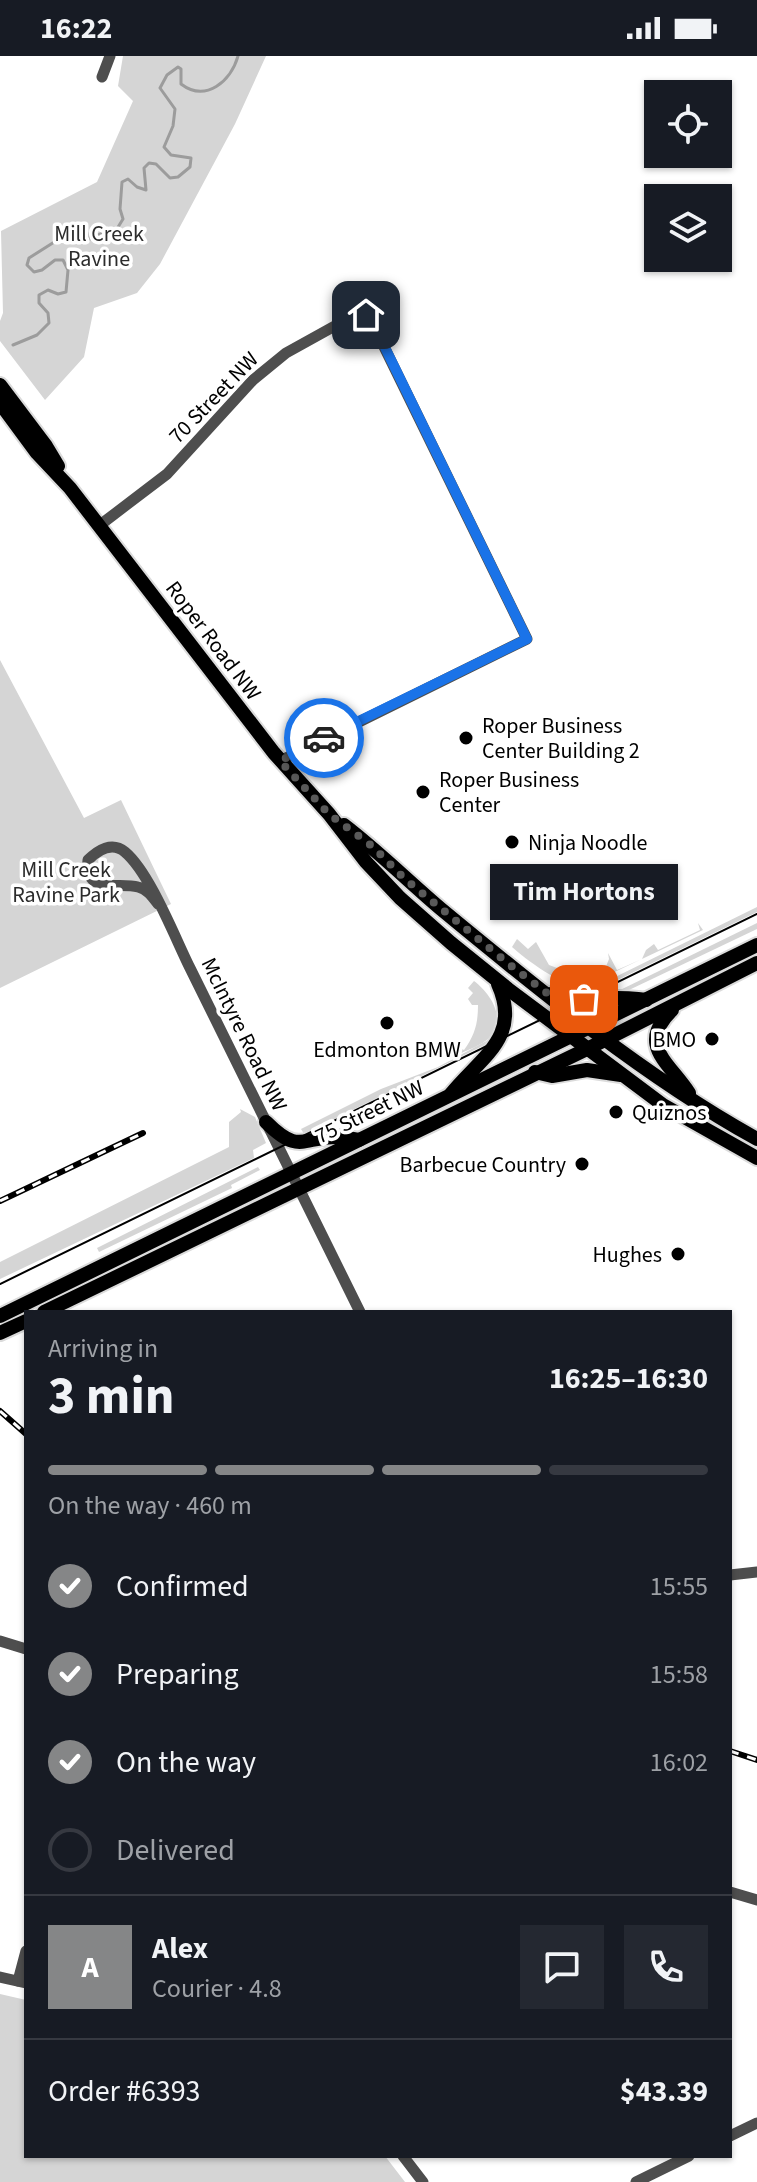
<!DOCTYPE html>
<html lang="en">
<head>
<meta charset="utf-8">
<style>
	body { margin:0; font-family:"Source Sans 3",sans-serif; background:#242831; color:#f1f3f6; height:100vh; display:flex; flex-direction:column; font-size:30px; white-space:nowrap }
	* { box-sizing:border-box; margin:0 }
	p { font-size:26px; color:#9ea1a6 }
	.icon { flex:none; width:44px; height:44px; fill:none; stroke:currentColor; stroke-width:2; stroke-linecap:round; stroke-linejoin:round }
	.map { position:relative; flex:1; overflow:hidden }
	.panel { position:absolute; left:24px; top:1254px; width:708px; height:848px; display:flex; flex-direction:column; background:#171b24; border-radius:0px; box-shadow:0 2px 6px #0004 }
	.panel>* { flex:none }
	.fabs { position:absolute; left:644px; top:24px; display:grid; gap:16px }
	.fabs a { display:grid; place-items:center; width:88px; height:88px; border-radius:0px; background:#171b24; box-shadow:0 2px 6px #0004; font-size:40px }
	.pin { position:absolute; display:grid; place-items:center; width:68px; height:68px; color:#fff; margin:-34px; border-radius:16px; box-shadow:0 4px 12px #0006 }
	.courier { position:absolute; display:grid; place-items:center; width:80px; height:80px; margin:-40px; border:6px solid #1a73e8; border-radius:50%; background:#fff; color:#222; box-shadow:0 2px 10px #0007 }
	.bubble { position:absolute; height:56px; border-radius:0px; background:#171b24; box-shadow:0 2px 6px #0004; font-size:26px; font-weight:700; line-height:56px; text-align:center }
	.head em { font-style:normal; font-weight:700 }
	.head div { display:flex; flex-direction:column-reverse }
	.head { display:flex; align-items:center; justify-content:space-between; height:136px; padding:0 24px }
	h1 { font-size:52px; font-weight:700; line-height:60px }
	.bar { display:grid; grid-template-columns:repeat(4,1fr); gap:12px 8px; align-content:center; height:96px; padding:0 24px }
	.bar i { height:10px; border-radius:6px; background:#363941 }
	.bar .active { background:#858687 }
	.bar p { grid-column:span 4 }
	.line { display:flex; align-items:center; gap:20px; padding:0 24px; border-top:2px solid #363941 }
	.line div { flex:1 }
	.round { display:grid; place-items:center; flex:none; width:84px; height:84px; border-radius:0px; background:#242831 }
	ol { padding:0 24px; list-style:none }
	li { display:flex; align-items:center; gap:24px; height:88px }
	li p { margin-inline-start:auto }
	li .icon { padding:8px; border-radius:50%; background:#858687; color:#fff; stroke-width:4 }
	li:last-child { color:#9ea1a6 }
	li i { width:44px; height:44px; border:4px solid #363941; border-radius:50% }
	.status { display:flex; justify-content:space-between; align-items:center; height:56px; padding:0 40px; background:#171b24; direction:ltr }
	.status svg { height:22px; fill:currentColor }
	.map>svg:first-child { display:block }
	.green { fill:#d5d5d5 }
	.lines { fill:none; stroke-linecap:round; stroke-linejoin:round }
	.stream { stroke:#9c9c9c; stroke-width:3 }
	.major-casing { stroke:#dbdbdb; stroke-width:18 }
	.minor { stroke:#4e4e4e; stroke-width:11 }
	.major { stroke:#000; stroke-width:14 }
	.tram { stroke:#000; stroke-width:2 }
	.rail-casing { stroke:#000; stroke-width:6 }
	.rail { stroke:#fff; stroke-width:3; stroke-dasharray:9; stroke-linecap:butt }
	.done { stroke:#595959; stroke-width:8; stroke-dasharray:0 14.4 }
	.route { stroke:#1a73e8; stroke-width:10 }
	.poi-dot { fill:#000; stroke:#fff; stroke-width:3 }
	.labels { text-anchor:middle; stroke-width:7; stroke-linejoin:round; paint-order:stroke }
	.park-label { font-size:22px; fill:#2c2c2c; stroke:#fff }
	.street-label { font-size:22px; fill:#000; stroke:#fff }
	.poi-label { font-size:22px; fill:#000; stroke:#fff; text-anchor:start }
</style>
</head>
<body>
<div class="status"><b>16:22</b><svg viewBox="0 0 49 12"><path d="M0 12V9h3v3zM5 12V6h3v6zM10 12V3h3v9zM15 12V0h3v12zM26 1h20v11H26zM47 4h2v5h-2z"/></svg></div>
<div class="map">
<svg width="757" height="2126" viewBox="0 0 757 2126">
	<rect width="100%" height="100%" fill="#fff"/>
	<g class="green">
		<path d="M123,0H266L235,68L160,208L137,237L94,252L84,301L45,344L0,285V265L3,257L1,175L97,126L133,45L118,30Z"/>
		<path d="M0,604L84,762L121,744L171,848L0,932Z"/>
		<path d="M757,851V856L593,936L591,933Z"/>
		<path d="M698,867L703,874L583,931C566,933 525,903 512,891L517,883L528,893L536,886L549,909L584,922L605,913L609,903L608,897L617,914L642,903L646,894L654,888L658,894L700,874Z"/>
		<path d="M757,867V873L629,934L612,938Z"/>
		<path d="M474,925C490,937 508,963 489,982C482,989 468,994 459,998L456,990L464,994C475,979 478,967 478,949H472L468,943L473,937L468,932Z"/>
		<path d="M490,983L491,986L304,1078L301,1073L381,1033L438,1011Z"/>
		<path d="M240,1053L255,1061L266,1087L253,1094L254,1102L0,1223V1206L229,1091V1066L241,1056Z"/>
		<path d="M258,1111L260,1114L231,1129L232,1132L99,1196L97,1192Z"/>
		<path d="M0,1938L26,1944V2100H385L405,2126H0Z"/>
	</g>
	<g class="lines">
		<path class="stream" d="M13,289L37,279L49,267L48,257L39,247V239L48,234L58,238L66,236L68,214L63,204H55L42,214L34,216L27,209L29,202L78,171H84L90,183L102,177L115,176L123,163L120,153L122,126L128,123L137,131L146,134L144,112L149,107L156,108L170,122L178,121L190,111L191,102L171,99L164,91L173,70L175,53L160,32L167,19L178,11L181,13V28C206,47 231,25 238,0"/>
		<defs>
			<g id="major">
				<path d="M0,329L46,390L58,410"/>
				<path d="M0,347L37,397L70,432L274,697L329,758L366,806L400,842L451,887L508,933L663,1049L757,1102"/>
				<path d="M344,769C378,795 408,825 441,853C539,934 645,1021 757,1083"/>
				<path d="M551,938C583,945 614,939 646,944"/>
				<path d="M672,954C636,989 669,1006 689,1037"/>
				<path d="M535,1016L552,1020L587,1014L621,1019"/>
				<path d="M451,1038C481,1001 522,981 498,928"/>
				<path d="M266,1066C300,1100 302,1080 339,1081C345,1081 352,1083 359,1084"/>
				<path d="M44,1256L587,993L757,907"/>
				<path d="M0,1260L757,889"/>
				<path d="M0,1277L26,1265"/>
			</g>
		</defs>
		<use href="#major" class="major-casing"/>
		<g class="minor">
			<path d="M102,21L110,0"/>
			<path d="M100,469L167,418L253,324L286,297L351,261L366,259L370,262L527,583L280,705"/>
			<path d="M158,848C152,840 147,833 138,831C119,826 84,839 88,804C98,794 112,785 125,796C150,817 175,882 190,912C247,1027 303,1141 360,1256"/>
			<path d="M730,1519L757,1516"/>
			<path d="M0,1585L26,1593"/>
			<path d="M730,1836L757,1844"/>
			<path d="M0,1921L26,1927"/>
			<path d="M18,1925L26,1895"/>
			<path d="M730,2080L757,2067"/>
			<path d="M403,2100L423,2126"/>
			<path d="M636,2126L689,2100"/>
		</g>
		<use href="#major" class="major"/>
		<path class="tram" d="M0,1228L757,858"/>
		<defs>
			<g id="rail">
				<path d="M0,1145L143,1077"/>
				<path d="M0,1355L26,1378"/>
				<path d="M730,1695L757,1704"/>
			</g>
		</defs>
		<use href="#rail" class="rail-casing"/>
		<use href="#rail" class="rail"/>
	</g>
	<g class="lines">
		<path class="done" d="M324,682L280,705L329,758L372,790L405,823L515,913L547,937L584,943"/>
		<path class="route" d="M324,682L527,583L374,269L366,259"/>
	</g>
	<g class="poi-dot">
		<circle cx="466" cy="682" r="8"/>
		<circle cx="423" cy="736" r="8"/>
		<circle cx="512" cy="786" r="8"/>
		<circle cx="387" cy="967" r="8"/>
		<circle cx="712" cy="983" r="8"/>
		<circle cx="616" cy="1056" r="8"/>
		<circle cx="582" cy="1108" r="8"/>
		<circle cx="678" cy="1198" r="8"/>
	</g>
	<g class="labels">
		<g class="park-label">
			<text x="99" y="185">Mill Creek<tspan x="99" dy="25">Ravine</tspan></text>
			<text x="66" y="821">Mill Creek<tspan x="66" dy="25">Ravine Park</tspan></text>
		</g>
		<g class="street-label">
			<text transform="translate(213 341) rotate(-46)" y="8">70 Street NW</text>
			<text transform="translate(214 584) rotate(53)" y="8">Roper Road NW</text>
			<text transform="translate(245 978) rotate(64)" y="8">McIntyre Road NW</text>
			<text transform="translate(369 1055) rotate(-26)" y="8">75 Street NW</text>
		</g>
		<g class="poi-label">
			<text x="482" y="677">Roper Business<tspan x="482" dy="25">Center Building 2</tspan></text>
			<text x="439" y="731">Roper Business<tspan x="439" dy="25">Center</tspan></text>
			<text x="528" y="794">Ninja Noodle</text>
			<text x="696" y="991" text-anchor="end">BMO</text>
			<text x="387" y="1001" text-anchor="middle">Edmonton BMW</text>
			<text x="632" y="1064">Quiznos</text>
			<text x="566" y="1116" text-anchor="end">Barbecue Country</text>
			<text x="662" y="1206" text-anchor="end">Hughes</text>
		</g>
	</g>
</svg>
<div class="fabs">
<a><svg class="icon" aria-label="locate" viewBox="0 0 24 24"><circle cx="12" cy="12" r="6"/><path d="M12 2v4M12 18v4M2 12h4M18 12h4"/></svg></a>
<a><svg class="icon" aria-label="layers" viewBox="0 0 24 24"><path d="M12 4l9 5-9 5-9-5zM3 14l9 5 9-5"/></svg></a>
</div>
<div class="pin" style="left:584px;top:943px;background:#ea580c"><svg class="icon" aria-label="bag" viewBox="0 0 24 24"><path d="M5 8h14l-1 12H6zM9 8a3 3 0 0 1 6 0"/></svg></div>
<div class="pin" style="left:366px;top:259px;background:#1f2937"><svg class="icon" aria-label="home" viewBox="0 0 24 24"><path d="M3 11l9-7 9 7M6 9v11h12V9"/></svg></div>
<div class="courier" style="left:324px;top:682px"><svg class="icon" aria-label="car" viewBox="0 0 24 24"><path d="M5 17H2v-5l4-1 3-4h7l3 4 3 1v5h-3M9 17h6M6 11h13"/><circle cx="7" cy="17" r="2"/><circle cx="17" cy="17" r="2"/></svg></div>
<div class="bubble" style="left:490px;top:808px;width:188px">Tim Hortons</div>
<section class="panel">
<div class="head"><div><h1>3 min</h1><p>Arriving in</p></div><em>16:25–16:30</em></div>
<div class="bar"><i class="active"></i><i class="active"></i><i class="active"></i><i></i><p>On the way · 460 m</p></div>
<ol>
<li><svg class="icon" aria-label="check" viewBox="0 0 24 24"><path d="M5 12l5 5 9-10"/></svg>Confirmed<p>15:55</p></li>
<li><svg class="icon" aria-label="check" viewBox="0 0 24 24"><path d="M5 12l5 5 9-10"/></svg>Preparing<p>15:58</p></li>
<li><svg class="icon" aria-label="check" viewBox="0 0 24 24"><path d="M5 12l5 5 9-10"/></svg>On the way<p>16:02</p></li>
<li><i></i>Delivered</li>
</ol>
<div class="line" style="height:144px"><b class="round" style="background:#858687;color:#fff">A</b><div><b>Alex</b><p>Courier · 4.8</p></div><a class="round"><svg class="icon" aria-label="chat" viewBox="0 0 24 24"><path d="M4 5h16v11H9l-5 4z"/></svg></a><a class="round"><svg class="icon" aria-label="phone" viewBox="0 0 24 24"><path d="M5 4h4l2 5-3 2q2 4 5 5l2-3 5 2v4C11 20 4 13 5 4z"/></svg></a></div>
<div class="line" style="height:104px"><div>Order #6393</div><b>$43.39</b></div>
</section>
</div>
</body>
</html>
